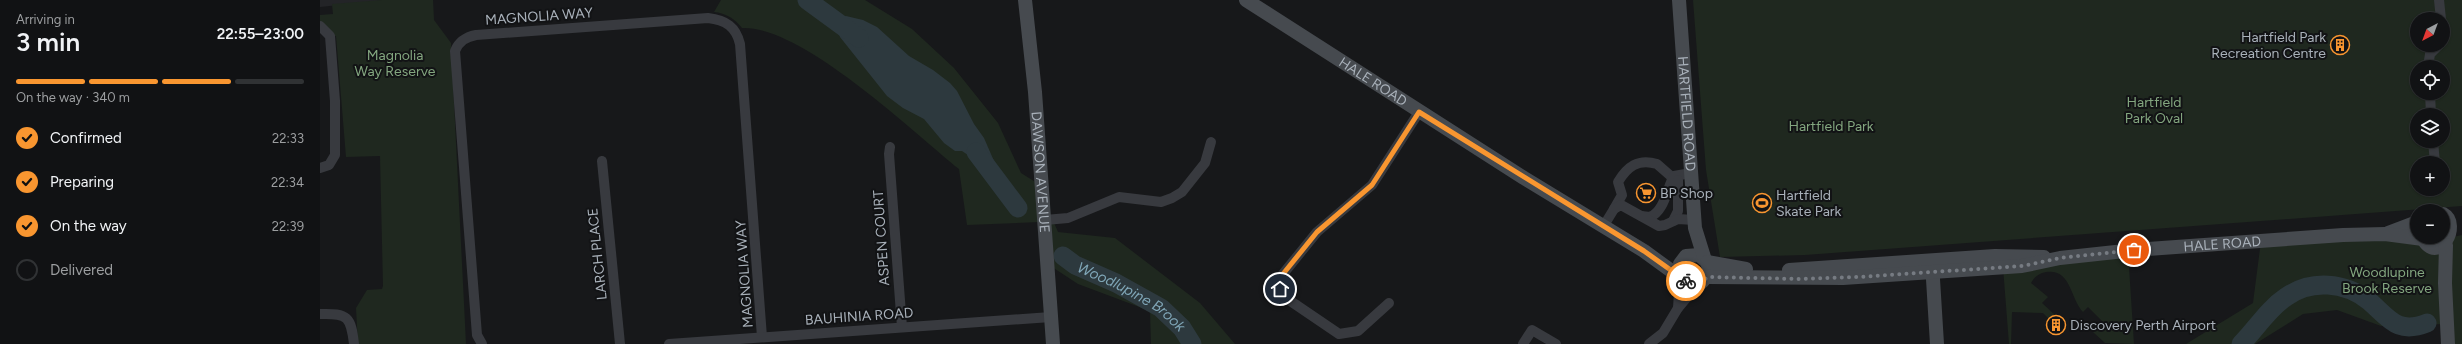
<!DOCTYPE html>
<html lang="en">
<head>
<meta charset="utf-8">
<style>
	body { margin:0; font-family:Figtree,sans-serif; background:#1a1b1d; color:#f1f3f6; height:100vh; display:flex; flex-direction:column; font-size:15px; white-space:nowrap }
	* { box-sizing:border-box; margin:0 }
	p { font-size:13px; color:#9c9ea0 }
	.icon { flex:none; width:22px; height:22px; fill:none; stroke:currentColor; stroke-width:2; stroke-linecap:round; stroke-linejoin:round }
	.map { position:relative; flex:1; overflow:hidden }
	.drawer { display:flex; flex-direction:column; background:#111214; width:320px }
	.drawer>* { flex:none }
	.needle { width:26px; rotate:221deg }
	.buttons { position:absolute; left:2090px; top:12px; display:grid; gap:8px }
	.buttons a { display:grid; place-items:center; width:40px; height:40px; border-radius:50%; background:#111214; box-shadow:0 1px 3px #0004,0 0 0 1px #303234; font-size:20px }
	.pin { position:absolute; display:grid; place-items:center; width:34px; height:34px; color:#fff; margin:-17px; border:2px solid #fff; border-radius:50%; box-shadow:0 1px 4px #0007 }
	.courier { position:absolute; display:grid; place-items:center; width:40px; height:40px; margin:-20px; border:3px solid #f99630; border-radius:50%; background:#fff; color:#222; box-shadow:0 1px 5px #0007 }
	.head em { font-style:normal; font-weight:600 }
	.head div { display:flex; flex-direction:column-reverse }
	.head { display:flex; align-items:center; justify-content:space-between; height:68px; padding:0 16px }
	h1 { font-size:26px; font-weight:600; line-height:30px }
	.bar { display:grid; grid-template-columns:repeat(4,1fr); gap:6px 4px; align-content:center; height:48px; padding:0 16px }
	.bar i { height:5px; border-radius:3px; background:#303234 }
	.bar .current { background:#f99630 }
	.bar p { grid-column:span 4 }
	ol { padding:0 16px; list-style:none }
	li { display:flex; align-items:center; gap:12px; height:44px }
	li p { margin-inline-start:auto }
	li .icon { padding:4px; border-radius:50%; background:#f99630; color:#111; stroke-width:4 }
	li:last-child { color:#9c9ea0 }
	li i { width:22px; height:22px; border:2px solid #303234; border-radius:50% }
	main { display:flex; flex:1; min-height:0 }
	.map>svg:first-child { display:block }
	.built { fill:#232427 }
	.green { fill:#1f281f; fill-rule:evenodd }
	.water { fill:#2d393e }
	.lines { fill:none; stroke-linecap:round; stroke-linejoin:round }
	.river { stroke:#2d393e; stroke-width:19 }
	.street { stroke:#383a3f; stroke-width:10 }
	.secondary { stroke:#464a4f; stroke-width:14 }
	.done { stroke:#767b82; stroke-width:4; stroke-dasharray:0 7.2 }
	.route { stroke:#f99630; stroke-width:5 }
	.labels { text-anchor:middle; stroke-width:4; stroke-linejoin:round; paint-order:stroke }
	.street-label { font-size:14px; fill:#a9b1ba; stroke:#121315 }
	.poi-label { font-size:14px; fill:#a9b1ba; stroke:#121315; text-anchor:start }
	.park-label { font-size:14px; fill:#83a67f; stroke:#121315 }
	.water-label { font-size:15px; font-style:italic; fill:#7fa5b6; stroke:#121315 }
</style>
</head>
<body>
<main>
<section class="drawer">
<div class="head"><div><h1>3 min</h1><p>Arriving in</p></div><em>22:55–23:00</em></div>
<div class="bar"><i class="current"></i><i class="current"></i><i class="current"></i><i></i><p>On the way · 340 m</p></div>
<ol>
<li><svg class="icon" aria-label="check" viewBox="0 0 24 24"><path d="M5 12l5 5 9-10"/></svg>Confirmed<p>22:33</p></li>
<li><svg class="icon" aria-label="check" viewBox="0 0 24 24"><path d="M5 12l5 5 9-10"/></svg>Preparing<p>22:34</p></li>
<li><svg class="icon" aria-label="check" viewBox="0 0 24 24"><path d="M5 12l5 5 9-10"/></svg>On the way<p>22:39</p></li>
<li><i></i>Delivered</li>
</ol>
</section>
<div class="map">
<svg width="2142" height="344" viewBox="0 0 2142 344">
	<rect width="100%" height="100%" fill="#17181a"/>
	<path class="built" d="M0,0H66L0,7Z"/>
	<g class="green">
		<path d="M62,0H113L114,20L131,43L146,344H38L36,308L47,290L62,289L63,286L60,156L26,157L16,36H10L0,26V15L13,14L12,4Z"/>
		<path d="M401,0H545L592,29L634,68L678,123L701,173L717,183L738,232L795,238L880,303L915,344H831L830,311L758,284L726,263L720,222L647,225L639,169C592,131 481,25 422,28C415,19 406,13 394,12Z"/>
		<path d="M1373,0H2142V206L1485,255L1400,257L1386,170ZM2097,19H2123V45H2097ZM2097,67H2123V93H2097ZM2097,115H2123V141H2097ZM2097,163H2123V189H2097Z"/>
		<path d="M2023,235L2107,243L2142,235V344H2128L2126,324L2061,326L2017,310L1983,314L1935,344H1866L1933,303L1941,241Z"/>
		<path d="M1808,251L1814,344L1785,343L1773,332L1783,322L1768,307L1763,312C1750,298 1751,268 1726,272C1720,273 1714,277 1711,283L1728,297L1722,303L1735,315L1730,320L1723,313L1692,312L1691,344H1689L1683,267Z"/>
	</g>
	<path class="water" d="M526,16L543,20L557,27L589,56L613,70L630,83L637,91L654,124L664,138L677,168L668,176L648,155L642,151H635L624,143L604,119L583,108L567,96L520,37L517,28L519,19Z"/>
	<g class="lines">
		<g class="river">
			<path d="M487,0L539,38"/>
			<path d="M656,152L698,208"/>
			<path id="s1" d="M743,256L755,265L796,283L841,308L862,328L872,344"/>
			<path d="M1921,344C1936,329 1948,309 1966,297C1991,279 2025,282 2049,301C2069,318 2077,335 2107,323"/>
		</g>
		<g class="street">
			<path d="M2119,0L2121,19"/>
			<path d="M0,26L10,36L15,101V155L9,165L0,168"/>
			<path d="M2108,67L2110,54L2119,45"/>
			<path d="M2110,93L2111,115"/>
			<path d="M2113,141L2115,163"/>
			<path d="M570,147L569,154L582,327"/>
			<path d="M282,161L300,344"/>
			<path d="M1294,209L1302,195L1298,182C1307,167 1318,158 1337,164L1353,178L1356,185"/>
			<path d="M1321,216L1330,217C1345,211 1347,187 1354,176L1371,173"/>
			<path d="M725,220L748,218L799,197L841,202L852,198L862,192L885,163L891,142"/>
			<path d="M1353,221L1358,211V180"/>
			<path d="M1283,227L1294,209L1301,205L1339,226L1345,225L1358,219L1374,220"/>
			<path d="M1069,303L1038,331L1019,334L966,298L960,289L963,274L997,232L1052,185L1099,112"/>
			<path d="M1358,308L1359,292L1364,280"/>
			<path d="M0,314C28,313 31,317 34,344"/>
			<path d="M162,344L157,335L135,51C139,41 146,37 156,35L388,18C406,20 416,27 420,44L442,337"/>
			<path d="M349,344L731,317"/>
			<path d="M1203,344L1212,330L1236,344"/>
			<path d="M1329,344L1343,333L1358,308L1378,284"/>
		</g>
		<g class="secondary">
			<path id="s2" d="M705,0L715,92L733,344"/>
			<path id="s3" d="M926,0L1204,178L1324,251L1368,283L1373,285L1382,282L1390,272L1387,262L1379,255L1366,256L1360,264L1361,276"/>
			<path id="s4" d="M1359,0L1375,228L1384,257"/>
			<path d="M2068,233L2097,222"/>
			<path d="M2102,237C2118,268 2142,224 2123,214"/>
			<path d="M2126,245L2125,283L2128,344"/>
			<path d="M1387,262L1426,269"/>
			<path d="M1612,263L1617,344"/>
			<path d="M1469,270L1675,256L1724,257"/>
			<path id="s5" d="M1388,277L1523,278L1702,266L1740,258L1814,250L2023,235L2065,234L2103,239"/>
		</g>
	</g>
	<g class="lines">
		<path class="done" d="M1366,281L1378,284L1388,277L1478,279L1538,277L1702,266L1740,258L1814,250"/>
		<path class="route" d="M960,289L963,274L997,232L1052,185L1099,112L1324,251L1366,281"/>
	</g>
	<defs>
		<symbol id="building-ring" viewBox="-11 -11 22 22"><circle r="9.5" fill="#121315" stroke="#f99630" stroke-width="1.5"/><path d="M-4-6H4V6H1V3H-1V6H-4ZM-2.5-4.3h1.7v1.8h-1.7ZM.8-4.3h1.7v1.8H.8ZM-2.5-1h1.7V.8h-1.7ZM.8-1h1.7V.8H.8Z" fill="#f99630"/></symbol>
		<symbol id="supermarket-ring" viewBox="-11 -11 22 22"><circle r="9.5" fill="#121315" stroke="#f99630" stroke-width="1.5"/><path d="M-6-5.5h2.5l.6 2H6L4.5 2H-2.5L-4.4-4H-6ZM-1.5 3.2a1.3 1.3 0 1 0 .1 0ZM3 3.2a1.3 1.3 0 1 0 .1 0Z" fill="#f99630"/></symbol>
		<symbol id="stadium-ring" viewBox="-11 -11 22 22"><circle r="9.5" fill="#121315" stroke="#f99630" stroke-width="1.5"/><path d="M0-5a6.5 5 0 1 0 0 10a6.5 5 0 1 0 0-10ZM-3.5-1.8h7v3.6h-7Z" fill="#f99630"/></symbol>
	</defs>
	<g fill-rule="evenodd">
		<use href="#building-ring" x="2009" y="34" width="22" height="22"/>
		<use href="#supermarket-ring" x="1315" y="182" width="22" height="22"/>
		<use href="#stadium-ring" x="1431" y="192" width="22" height="22"/>
		<use href="#building-ring" x="1725" y="314" width="22" height="22"/>
	</g>
	<g class="labels">
		<g class="street-label">
			<text transform="translate(219 16) rotate(-4)" y="5">MAGNOLIA WAY</text>
			<text dy="5" stroke="none"><textPath href="#s3" startOffset="151">HALE ROAD</textPath></text>
			<text dy="5" stroke="none"><textPath href="#s4" startOffset="114">HARTFIELD ROAD</textPath></text>
			<text dy="5" stroke="none"><textPath href="#s2" startOffset="173">DAWSON AVENUE</textPath></text>
			<text transform="translate(561 238) rotate(-94)" y="5">ASPEN COURT</text>
			<text dy="5" stroke="none"><textPath href="#s5" startOffset="516">HALE ROAD</textPath></text>
			<text transform="translate(277 254) rotate(-96)" y="5">LARCH PLACE</text>
			<text transform="translate(424 274) rotate(-94)" y="5">MAGNOLIA WAY</text>
			<text transform="translate(539 316) rotate(-4)" y="5">BAUHINIA ROAD</text>
		</g>
		<g class="poi-label">
			<text x="2006" y="42" text-anchor="end">Hartfield Park<tspan x="2006" dy="16">Recreation Centre</tspan></text>
			<text x="1340" y="198">BP Shop</text>
			<text x="1456" y="200">Hartfield<tspan x="1456" dy="16">Skate Park</tspan></text>
			<text x="1750" y="330">Discovery Perth Airport</text>
		</g>
		<g class="park-label">
			<text x="75" y="60">Magnolia<tspan x="75" dy="16">Way Reserve</tspan></text>
			<text x="1834" y="107">Hartfield<tspan x="1834" dy="16">Park Oval</tspan></text>
			<text x="1511" y="131">Hartfield Park</text>
			<text x="2067" y="277">Woodlupine<tspan x="2067" dy="16">Brook Reserve</tspan></text>
		</g>
		<g class="water-label">
			<text dy="5" stroke="none"><textPath href="#s1" startOffset="80">Woodlupine Brook</textPath></text>
		</g>
	</g>
</svg>
<div class="buttons">
<a><svg class="needle" viewBox="-14 -14 28 28"><path d="M0-13l5 13h-10z" fill="#e53935"/><path d="M0 13l5-13h-10z" fill="#9c9ea0"/></svg></a>
<a><svg class="icon" aria-label="locate" viewBox="0 0 24 24"><circle cx="12" cy="12" r="6"/><path d="M12 2v4M12 18v4M2 12h4M18 12h4"/></svg></a>
<a><svg class="icon" aria-label="layers" viewBox="0 0 24 24"><path d="M12 4l9 5-9 5-9-5zM3 14l9 5 9-5"/></svg></a>
<a>+</a>
<a>−</a>
</div>
<div class="pin" style="left:1814px;top:250px;background:#ea580c"><svg class="icon" aria-label="bag" viewBox="0 0 24 24"><path d="M5 8h14l-1 12H6zM9 8a3 3 0 0 1 6 0"/></svg></div>
<div class="pin" style="left:960px;top:289px;background:#1f2937"><svg class="icon" aria-label="home" viewBox="0 0 24 24"><path d="M3 11l9-7 9 7M6 9v11h12V9"/></svg></div>
<div class="courier" style="left:1366px;top:281px"><svg class="icon" aria-label="bike" viewBox="0 0 24 24"><circle cx="6" cy="16" r="4"/><circle cx="18" cy="16" r="4"/><path d="M6 16l4-8h5l3 8M10 8l3 8H6M13 5h3"/></svg></div>
</div>
</main>
</body>
</html>
